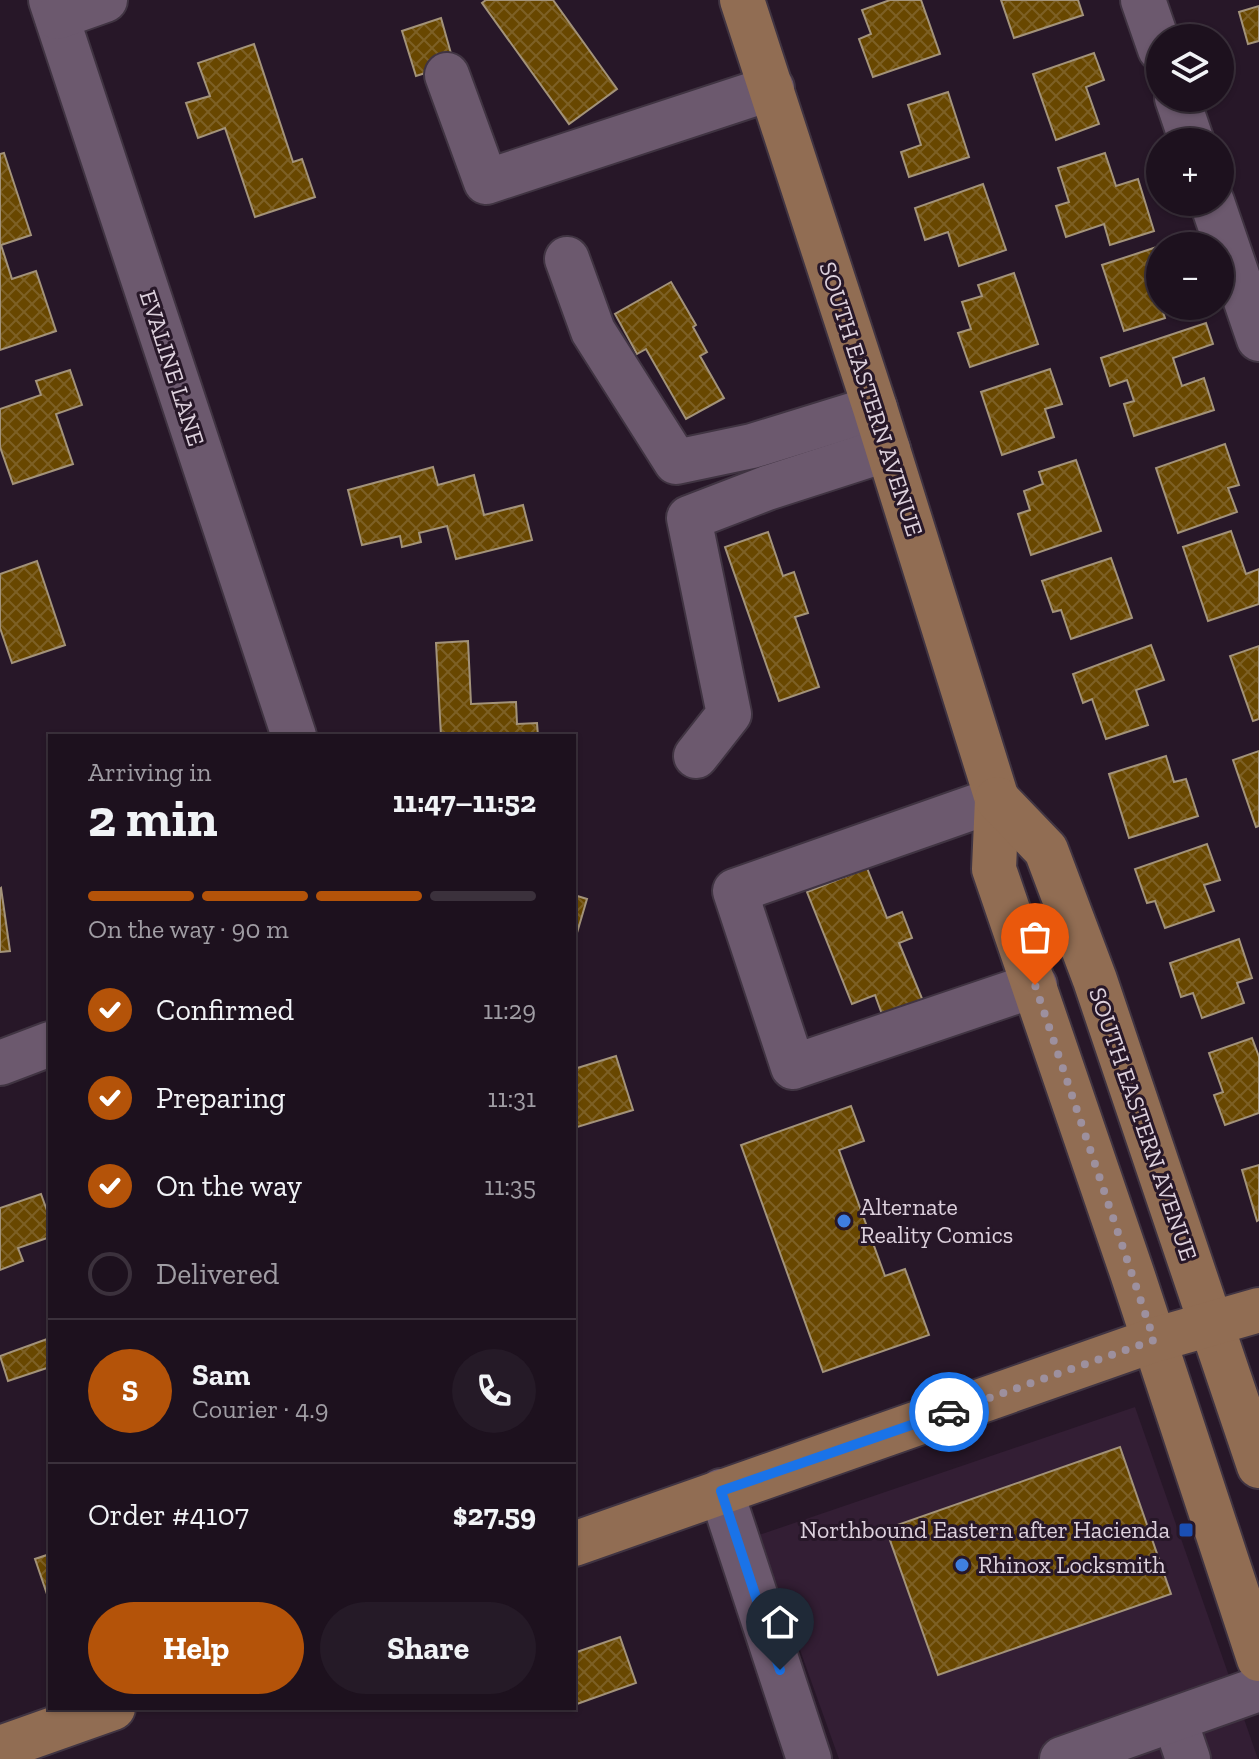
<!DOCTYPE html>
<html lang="en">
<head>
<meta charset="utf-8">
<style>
	body { margin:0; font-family:"Zilla Slab",serif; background:#251a27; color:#f1f3f6; height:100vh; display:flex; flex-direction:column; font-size:30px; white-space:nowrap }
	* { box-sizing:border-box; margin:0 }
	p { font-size:26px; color:#a09da4 }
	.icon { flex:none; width:44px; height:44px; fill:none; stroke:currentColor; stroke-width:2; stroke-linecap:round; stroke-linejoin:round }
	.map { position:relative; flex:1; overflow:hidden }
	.sheet { position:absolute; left:48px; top:734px; width:528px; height:976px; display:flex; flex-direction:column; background:#1d111e; border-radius:0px; box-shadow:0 2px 6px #0004,0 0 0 2px #3b313c }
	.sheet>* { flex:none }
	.buttons { position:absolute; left:1146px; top:24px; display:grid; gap:16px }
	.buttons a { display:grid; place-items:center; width:88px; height:88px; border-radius:50%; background:#1d111e; box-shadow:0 2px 6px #0004,0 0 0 2px #3b313c; font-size:40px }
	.pin { position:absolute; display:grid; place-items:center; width:68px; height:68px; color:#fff; margin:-82px -34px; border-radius:50% 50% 50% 0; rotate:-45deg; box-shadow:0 0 8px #0007 }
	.pin .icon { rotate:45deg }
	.courier { position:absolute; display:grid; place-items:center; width:80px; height:80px; margin:-40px; border:6px solid #1a73e8; border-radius:50%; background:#fff; color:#222; box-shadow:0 2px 10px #0007 }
	.overview em { font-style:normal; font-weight:700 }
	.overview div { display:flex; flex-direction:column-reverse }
	.overview { display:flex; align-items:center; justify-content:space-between; height:136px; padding:0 40px }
	h1 { font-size:52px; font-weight:700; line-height:60px }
	.bar { display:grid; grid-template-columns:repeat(4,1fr); gap:12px 8px; align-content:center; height:96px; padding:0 40px }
	.bar i { height:10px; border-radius:6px; background:#3b313c }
	.bar .current { background:#b45309 }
	.bar p { grid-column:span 4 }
	.line { display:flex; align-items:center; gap:20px; padding:0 40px; border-top:2px solid #3b313c }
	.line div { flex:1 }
	.round { display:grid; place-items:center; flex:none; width:84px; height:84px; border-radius:42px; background:#251a27 }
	ol { padding:0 40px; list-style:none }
	li { display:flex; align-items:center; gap:24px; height:88px }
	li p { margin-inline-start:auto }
	li .icon { padding:8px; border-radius:50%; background:#b45309; color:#fff; stroke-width:4 }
	li:last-child { color:#a09da4 }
	li i { width:44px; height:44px; border:4px solid #3b313c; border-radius:50% }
	.primary-button { display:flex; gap:16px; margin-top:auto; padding:16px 40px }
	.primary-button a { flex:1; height:92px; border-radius:48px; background:#b45309; color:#fff; font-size:32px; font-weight:700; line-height:92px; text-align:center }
	.primary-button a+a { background:#251a27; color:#f1f3f6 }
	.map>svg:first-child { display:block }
	.built { fill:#331e34 }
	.building { fill:url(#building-cross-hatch); stroke:#a3937a; stroke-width:2 }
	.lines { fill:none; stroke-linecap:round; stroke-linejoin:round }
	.minor-casing { stroke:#403442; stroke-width:48 }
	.major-casing { stroke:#403442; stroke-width:48 }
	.minor { stroke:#6c596e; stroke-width:44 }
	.major { stroke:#916d53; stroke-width:44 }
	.done { stroke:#9d909e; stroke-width:8; stroke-dasharray:0 14.4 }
	.route { stroke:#1a73e8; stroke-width:10 }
	.shop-dot { fill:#3f7fe0; stroke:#271728; stroke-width:3 }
	.transit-dot { fill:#1a4fb4; stroke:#271728; stroke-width:3 }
	.labels { text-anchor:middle; stroke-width:6; stroke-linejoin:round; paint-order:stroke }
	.street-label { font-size:24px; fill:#ddd1dd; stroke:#271728 }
	.poi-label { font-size:24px; fill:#ddd1dd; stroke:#271728; text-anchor:start }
</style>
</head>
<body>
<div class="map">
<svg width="1259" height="1759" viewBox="0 0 1259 1759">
	<defs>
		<pattern id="building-cross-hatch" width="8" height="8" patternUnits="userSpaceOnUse" patternTransform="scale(2)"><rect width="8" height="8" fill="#684700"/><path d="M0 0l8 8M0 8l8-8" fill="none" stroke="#7d6025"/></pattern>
	</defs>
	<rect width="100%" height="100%" fill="#271728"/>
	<path class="built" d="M1135,1407L1258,1759H839L759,1535Z"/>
	<g class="building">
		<path d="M486,0H553L617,89L569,124L482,3Z"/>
		<path d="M890,0H921L940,54L873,77L859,39L871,34L862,10Z"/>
		<path d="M1001,0H1078L1083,15L1014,38Z"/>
		<path d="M1259,6V41L1248,44L1239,12Z"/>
		<path d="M441,18L454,64L416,76L402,31Z"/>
		<path d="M254,44L293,162L302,159L315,197L255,217L225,128L198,138L186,103L210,96L198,63Z"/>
		<path d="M1094,53L1104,80L1086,87L1099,124L1056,140L1033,74Z"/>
		<path d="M948,92L969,157L909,177L901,152L921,145L908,105Z"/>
		<path d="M4,153L31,235L1,245L12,279L36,271L56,331L0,350V154Z"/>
		<path d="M1105,153L1116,186L1138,179L1154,231L1110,245L1104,224L1066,237L1056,206L1069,202L1058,168Z"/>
		<path d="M983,184L1006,250L959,266L948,232L925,240L915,208Z"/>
		<path d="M1160,246V276L1152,279L1165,318L1124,331L1102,265Z"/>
		<path d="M1014,273L1038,344L970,367L958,333L971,329L962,302L982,296L978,285Z"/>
		<path d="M671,282L696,325L693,327L707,352L700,356L724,398L686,419L646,349L637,354L615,314Z"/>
		<path d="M1206,323L1213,344L1173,358L1182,386L1204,378L1214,410L1134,436L1124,404L1134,401L1127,380L1110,386L1101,358Z"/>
		<path d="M1050,369L1062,404L1045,409L1054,437L1002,455L981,392Z"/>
		<path d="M70,370L82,405L56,414L73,464L13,484L0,447V409L41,395L36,381Z"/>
		<path d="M1225,444L1239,485L1228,488L1237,512L1178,533L1156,468Z"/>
		<path d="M1076,460L1101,531L1031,555L1018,514L1030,510L1024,491L1043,484L1039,472Z"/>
		<path d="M433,467L438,485L474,475L484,515L523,505L532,540L456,559L447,526L419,533L421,542L402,547L400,536L362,545L348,490Z"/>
		<path d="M1231,531L1246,574L1259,569V604L1208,621L1183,547Z"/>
		<path d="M768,532L783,576L794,572L808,613L795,617L819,687L779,701L725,547Z"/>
		<path d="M1111,558L1132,618L1071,639L1061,610L1053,612L1042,581Z"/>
		<path d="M37,561L65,645L12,663L0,628V574Z"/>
		<path d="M468,641L471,704L516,702L517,724L537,723L538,736H441L436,643Z"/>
		<path d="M1151,645L1164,680L1136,690L1148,725L1106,739L1092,699L1083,703L1073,674Z"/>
		<path d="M1259,646V719L1253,721L1230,656Z"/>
		<path d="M1259,751V826L1256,827L1233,760Z"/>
		<path d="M1166,756L1174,782L1186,779L1198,816L1129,838L1109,774Z"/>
		<path d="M1207,844L1220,880L1204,885L1214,911L1165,928L1155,901L1147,903L1135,869Z"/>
		<path d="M867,868L887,918L902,912L912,938L899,943L923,1001L883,1017L875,995L852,1004L807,892Z"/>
		<path d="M1,888L10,951L0,952V889Z"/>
		<path d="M574,895L587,899L574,943Z"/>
		<path d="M1239,939L1252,978L1237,983L1244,1003L1202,1018L1193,993L1181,997L1170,963Z"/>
		<path d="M1252,1038L1259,1057V1113L1225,1125L1214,1095L1223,1092L1209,1053Z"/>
		<path d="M616,1056L633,1110L574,1128V1069Z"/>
		<path d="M851,1106L864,1141L839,1150L885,1276L905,1269L929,1335L823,1372L741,1145Z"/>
		<path d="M1259,1165V1220L1257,1221L1242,1170Z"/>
		<path d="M41,1194L50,1219V1237L18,1248L23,1261L0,1270V1208Z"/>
		<path d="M50,1338V1367L8,1381L0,1356Z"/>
		<path d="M1120,1447L1171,1594L938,1675L886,1529Z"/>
		<path d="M50,1554V1603L35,1559Z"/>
		<path d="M620,1637L636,1683L574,1705V1653Z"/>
	</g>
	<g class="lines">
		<defs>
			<g id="minor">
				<path d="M51,0L294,736"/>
				<path d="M1143,0L1160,49"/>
				<path d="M57,17L105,0"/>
				<path d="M447,75L486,182L772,88"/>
				<path d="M1177,98L1192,142"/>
				<path d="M1212,202L1259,339"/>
				<path d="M567,259L593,331L676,462L752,446L875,408"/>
				<path d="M696,756L729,714L689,518L767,488L888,449"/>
				<path d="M997,799L735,891L793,1067L1035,985"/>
				<path d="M0,1063L50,1044"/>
				<path d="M721,1491L809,1759"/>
				<path d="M1175,1721L1188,1759"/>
				<path d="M1062,1759L1259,1689"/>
			</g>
			<g id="major">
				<path d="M742,0L875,408L997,799L994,869L1132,1273L1259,1659"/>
				<path d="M997,799L1046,850L1095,980L1259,1466"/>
				<path d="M574,1544L1154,1340L1259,1310"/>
				<path d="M0,1748L113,1708"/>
			</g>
		</defs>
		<use href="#minor" class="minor-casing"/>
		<use href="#major" class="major-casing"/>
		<use href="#minor" class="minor"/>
		<use href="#major" class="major"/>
	</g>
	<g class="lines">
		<path class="done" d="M949,1412L1154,1340L1035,985"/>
		<path class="route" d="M780,1670L721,1491L949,1412"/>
	</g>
	<g class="shop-dot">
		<circle cx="844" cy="1221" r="8"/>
		<circle cx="962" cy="1565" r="8"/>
	</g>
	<rect class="transit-dot" x="1178" y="1522" width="16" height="16" rx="4"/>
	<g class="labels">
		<g class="street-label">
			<text transform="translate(172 368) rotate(72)" y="8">EVALINE LANE</text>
			<text transform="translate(871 399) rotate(72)" y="8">SOUTH EASTERN AVENUE</text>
			<text transform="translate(1143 1124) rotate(71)" y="8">SOUTH EASTERN AVENUE</text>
		</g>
		<g class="poi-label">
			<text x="860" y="1215">Alternate<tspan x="860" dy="28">Reality Comics</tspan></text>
			<text x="1170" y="1538" text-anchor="end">Northbound Eastern after Hacienda</text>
			<text x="978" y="1573">Rhinox Locksmith</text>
		</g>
	</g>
</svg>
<div class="buttons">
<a><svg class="icon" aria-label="layers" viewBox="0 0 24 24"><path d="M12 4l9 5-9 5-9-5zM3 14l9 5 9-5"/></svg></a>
<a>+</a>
<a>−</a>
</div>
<div class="pin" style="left:1035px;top:985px;background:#ea580c"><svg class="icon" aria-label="bag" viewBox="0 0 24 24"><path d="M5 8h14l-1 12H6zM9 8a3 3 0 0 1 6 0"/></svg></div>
<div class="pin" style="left:780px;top:1670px;background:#1f2937"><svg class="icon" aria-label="home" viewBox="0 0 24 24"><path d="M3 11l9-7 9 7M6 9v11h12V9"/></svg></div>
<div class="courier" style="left:949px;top:1412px"><svg class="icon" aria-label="car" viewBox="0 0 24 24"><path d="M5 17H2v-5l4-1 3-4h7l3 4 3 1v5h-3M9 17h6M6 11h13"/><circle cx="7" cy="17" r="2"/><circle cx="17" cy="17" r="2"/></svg></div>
<section class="sheet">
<div class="overview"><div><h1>2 min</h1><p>Arriving in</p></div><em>11:47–11:52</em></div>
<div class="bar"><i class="current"></i><i class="current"></i><i class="current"></i><i></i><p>On the way · 90 m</p></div>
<ol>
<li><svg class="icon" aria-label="check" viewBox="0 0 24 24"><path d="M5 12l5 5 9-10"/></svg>Confirmed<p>11:29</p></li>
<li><svg class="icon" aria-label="check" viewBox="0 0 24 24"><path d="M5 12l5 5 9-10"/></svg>Preparing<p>11:31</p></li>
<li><svg class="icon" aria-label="check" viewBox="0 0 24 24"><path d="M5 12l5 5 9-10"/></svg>On the way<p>11:35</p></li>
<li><i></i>Delivered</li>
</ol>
<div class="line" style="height:144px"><b class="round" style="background:#b45309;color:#fff">S</b><div><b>Sam</b><p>Courier · 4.9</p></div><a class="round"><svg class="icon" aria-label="phone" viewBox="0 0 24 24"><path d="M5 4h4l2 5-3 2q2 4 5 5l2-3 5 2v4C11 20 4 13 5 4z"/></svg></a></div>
<div class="line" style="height:104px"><div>Order #4107</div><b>$27.59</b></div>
<div class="primary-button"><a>Help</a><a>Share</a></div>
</section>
</div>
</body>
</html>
